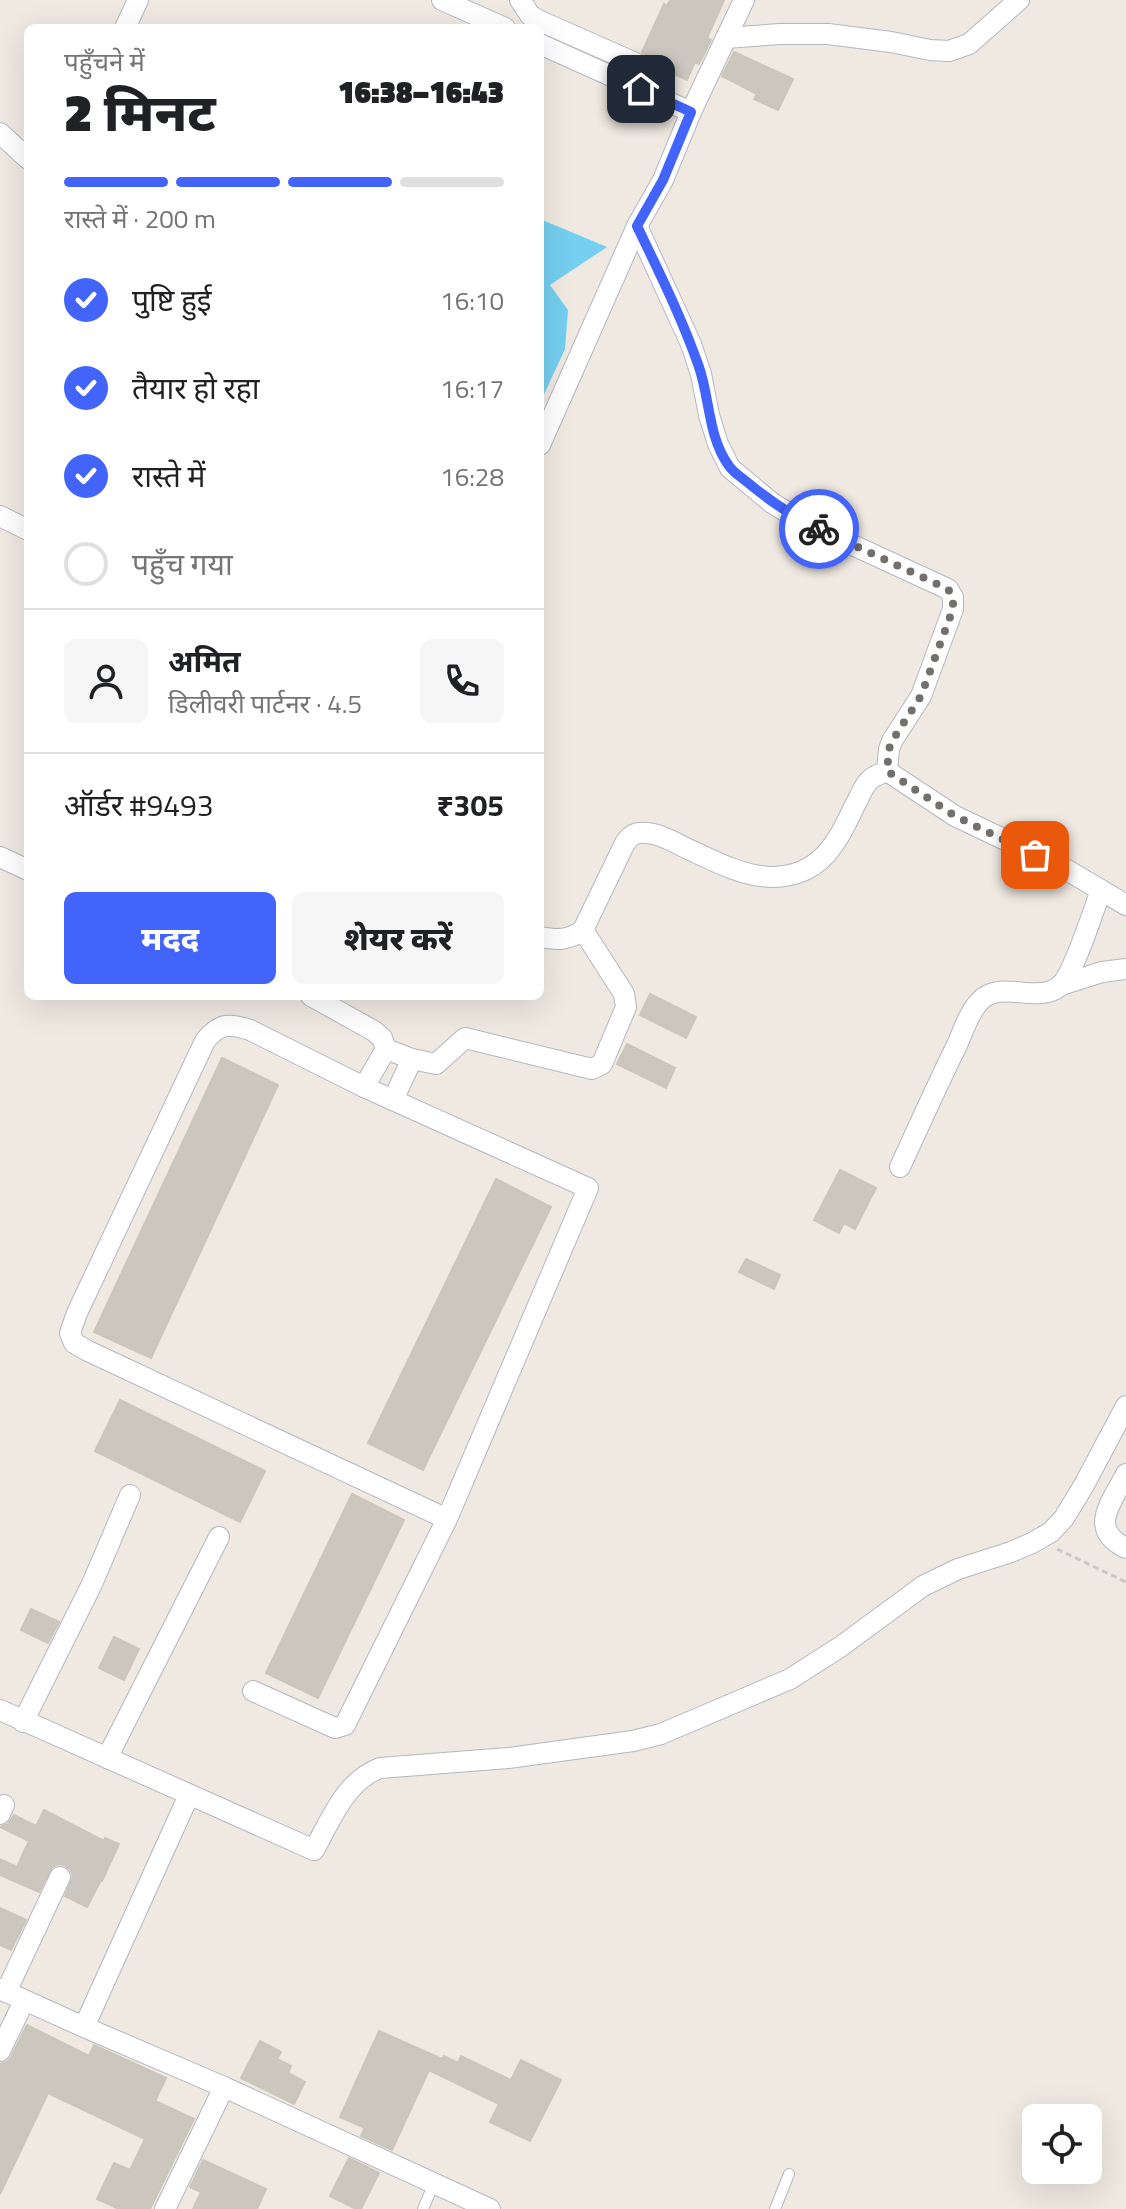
<!DOCTYPE html>
<html lang="hi">
<head>
<meta charset="utf-8">
<style>
	body { margin:0; font-family:"Titillium Web","Noto Sans Devanagari",sans-serif; background:#f6f6f6; color:#202124; height:100vh; display:flex; flex-direction:column; font-size:30px; white-space:nowrap }
	* { box-sizing:border-box; margin:0 }
	p { font-size:26px; color:#757577 }
	.icon { flex:none; width:44px; height:44px; fill:none; stroke:currentColor; stroke-width:2; stroke-linecap:round; stroke-linejoin:round }
	.map { position:relative; flex:1; overflow:hidden }
	.panel { position:absolute; left:24px; top:24px; width:520px; height:976px; display:flex; flex-direction:column; background:#fff; border-radius:12px; box-shadow:0 8px 32px #0002 }
	.panel>* { flex:none }
	.tools { position:absolute; left:1022px; top:2104px; display:grid; gap:16px }
	.tools a { display:grid; place-items:center; width:80px; height:80px; border-radius:12px; background:#fff; box-shadow:0 8px 32px #0002; font-size:40px }
	.pin { position:absolute; display:grid; place-items:center; width:68px; height:68px; color:#fff; margin:-34px; border-radius:16px; box-shadow:0 4px 12px #0006 }
	.courier { position:absolute; display:grid; place-items:center; width:80px; height:80px; margin:-40px; border:6px solid #4264fb; border-radius:50%; background:#fff; color:#222; box-shadow:0 2px 10px #0007 }
	.overview em { font-style:normal; font-weight:800 }
	.overview div { display:flex; flex-direction:column-reverse }
	.overview { display:flex; align-items:center; justify-content:space-between; height:136px; padding:0 40px }
	h1 { font-size:52px; font-weight:800; line-height:60px }
	.bar { display:grid; grid-template-columns:repeat(4,1fr); gap:12px 8px; align-content:center; height:96px; padding:0 40px }
	.bar i { height:10px; border-radius:6px; background:#e0e0e0 }
	.bar .on { background:#4264fb }
	.bar p { grid-column:span 4 }
	.line { display:flex; align-items:center; gap:20px; padding:0 40px; border-top:2px solid #e0e0e0 }
	.line div { flex:1 }
	.round { display:grid; place-items:center; flex:none; width:84px; height:84px; border-radius:12px; background:#f6f6f6 }
	ol { padding:0 40px; list-style:none }
	li { display:flex; align-items:center; gap:24px; height:88px }
	li p { margin-inline-start:auto }
	li .icon { padding:8px; border-radius:50%; background:#4264fb; color:#fff; stroke-width:4 }
	li:last-child { color:#757577 }
	li i { width:44px; height:44px; border:4px solid #e0e0e0; border-radius:50% }
	.action { display:flex; gap:16px; margin-top:auto; padding:16px 40px }
	.action a { flex:1; height:92px; border-radius:12px; background:#4264fb; color:#fff; font-size:32px; font-weight:800; line-height:92px; text-align:center }
	.action a+a { background:#f6f6f6; color:#202124 }
	.map>svg:first-child { display:block }
	.water { fill:#75cff0 }
	.building { fill:#cbc7bf; stroke:#cbc5ba; stroke-width:2 }
	.lines { fill:none; stroke-linecap:round; stroke-linejoin:round }
	.lane-casing { stroke:#b4b7c1; stroke-width:12 }
	.street-casing { stroke:#b4b7c1; stroke-width:22 }
	.path { stroke:#c9c9c9; stroke-width:3; stroke-dasharray:6 4; stroke-linecap:butt }
	.lane { stroke:#fff; stroke-width:10 }
	.street { stroke:#fff; stroke-width:20 }
	.done { stroke:#726f6d; stroke-width:8; stroke-dasharray:0 14.4 }
	.route { stroke:#4264fb; stroke-width:10 }
</style>
</head>
<body>
<div class="map">
<svg width="1126" height="2209" viewBox="0 0 1126 2209">
	<rect width="100%" height="100%" fill="#efe9e1"/>
	<path class="water" d="M540,219L607,247L550,285L568,310L565,349L540,403Z"/>
	<g class="building">
		<path d="M670,0H724L707,38L711,40L699,64L695,62L687,80L655,65L652,58L642,52L664,4L667,6Z"/>
		<path d="M734,52L793,79L778,110L754,99L757,94L722,76Z"/>
		<path d="M650,994L696,1017L686,1038L640,1015Z"/>
		<path d="M627,1044L675,1068L666,1088L617,1064Z"/>
		<path d="M222,1058L278,1085L151,1358L94,1332Z"/>
		<path d="M840,1170L876,1188L855,1229L844,1223L839,1233L814,1220Z"/>
		<path d="M496,1179L551,1207L423,1470L368,1443Z"/>
		<path d="M746,1259L780,1275L774,1289L739,1272Z"/>
		<path d="M120,1400L265,1471L240,1522L95,1451Z"/>
		<path d="M352,1494L404,1520L318,1698L266,1673Z"/>
		<path d="M31,1609L59,1622L48,1643L21,1630Z"/>
		<path d="M114,1637L139,1649L124,1680L99,1668Z"/>
		<path d="M44,1810L104,1841L105,1838L119,1844L102,1881L101,1880L87,1907L65,1896L73,1877L71,1870L65,1865L58,1864L52,1867L39,1892L0,1875V1859L17,1867L29,1841L0,1827L8,1824L14,1815L36,1826Z"/>
		<path d="M0,1908L26,1920L11,1950L0,1945Z"/>
		<path d="M27,2025L89,2056L94,2045L166,2078L155,2101L194,2119L150,2209H119L97,2199L114,2163L130,2170L145,2139L48,2093L0,2194V2064L7,2062L11,2057Z"/>
		<path d="M379,2031L442,2059L444,2056L458,2063L461,2056L511,2080L521,2060L561,2080L530,2141L490,2122L499,2104L429,2070L392,2150L361,2136L365,2128L340,2117Z"/>
		<path d="M260,2041L281,2052L277,2059L291,2066L288,2073L305,2082L294,2104L241,2078Z"/>
		<path d="M349,2158L379,2173L361,2209H356L330,2196Z"/>
		<path d="M203,2160L266,2189L257,2209H193L201,2192L190,2187Z"/>
	</g>
	<g class="lines">
		<defs>
			<g id="lane">
				<path d="M423,2209L434,2183"/>
				<path d="M775,2209L789,2174"/>
			</g>
			<g id="street">
				<path d="M442,0L505,28"/>
				<path d="M520,0L530,15L538,20L642,66"/>
				<path d="M125,28L138,0"/>
				<path d="M726,38L780,34H828L891,42L930,50L949,51L969,44L1019,0"/>
				<path d="M540,44L691,112"/>
				<path d="M0,133L28,159"/>
				<path d="M540,445L637,226L663,180L691,112L744,0"/>
				<path d="M0,516L28,530"/>
				<path d="M887,771L955,816L1060,866L1101,890C1094,909 1073,975 1060,986C1037,1005 1000,978 979,1002C969,1013 963,1031 957,1045C937,1085 919,1126 900,1167"/>
				<path d="M0,857L28,870"/>
				<path d="M1101,890L1126,905"/>
				<path d="M540,937C557,940 568,941 583,930L625,843C629,838 632,834 639,833C655,831 672,841 686,848C712,860 743,877 773,877C821,876 837,843 855,805C860,797 863,785 871,779C875,775 882,774 887,771L889,749L892,741L921,696L953,609V597L948,589L805,523L772,503L730,468L718,444L709,415L701,374L691,344L637,226"/>
				<path d="M1061,985L1102,972L1126,969"/>
				<path d="M311,996L374,1031L382,1038L386,1049L412,1059L436,1064L465,1038L592,1069L602,1064L626,1007L624,994L583,930"/>
				<path d="M364,1087L386,1049"/>
				<path d="M393,1100L412,1059"/>
				<path d="M1126,1474C1112,1502 1087,1529 1126,1548"/>
				<path d="M253,1691L335,1728L345,1725L447,1519L588,1188L364,1087L250,1030C229,1023 219,1023 205,1041L77,1313L70,1333L74,1343L88,1351L447,1519"/>
				<path d="M0,1710L314,1850C331,1820 345,1781 380,1768L508,1758L633,1741L661,1734L790,1679L840,1647L923,1586L958,1569L1011,1552L1032,1543L1051,1532L1064,1518L1084,1485L1126,1406"/>
				<path d="M23,1722L92,1584L130,1495"/>
				<path d="M107,1758L219,1537"/>
				<path d="M0,1814L4,1805"/>
				<path d="M0,1989L84,2027L224,2087L490,2209"/>
				<path d="M6,1992L60,1877"/>
				<path d="M84,2027L189,1795"/>
				<path d="M0,2051L24,2001"/>
				<path d="M165,2209L224,2087"/>
			</g>
		</defs>
		<use href="#lane" class="lane-casing"/>
		<use href="#street" class="street-casing"/>
		<path class="path" d="M1057,1549L1126,1582"/>
		<use href="#lane" class="lane"/>
		<use href="#street" class="street"/>
	</g>
	<g class="lines">
		<path class="done" d="M819,529L948,589L953,597V609L921,696L892,741L889,749L887,771L955,816L1035,855"/>
		<path class="route" d="M641,89L691,112L663,180L637,226C659,272 682,318 699,367C710,399 708,437 729,466C733,472 741,477 747,482C770,501 793,517 819,529"/>
	</g>
</svg>
<div class="tools">
<a><svg class="icon" aria-label="locate" viewBox="0 0 24 24"><circle cx="12" cy="12" r="6"/><path d="M12 2v4M12 18v4M2 12h4M18 12h4"/></svg></a>
</div>
<div class="pin" style="left:1035px;top:855px;background:#ea580c"><svg class="icon" aria-label="bag" viewBox="0 0 24 24"><path d="M5 8h14l-1 12H6zM9 8a3 3 0 0 1 6 0"/></svg></div>
<div class="pin" style="left:641px;top:89px;background:#1f2937"><svg class="icon" aria-label="home" viewBox="0 0 24 24"><path d="M3 11l9-7 9 7M6 9v11h12V9"/></svg></div>
<div class="courier" style="left:819px;top:529px"><svg class="icon" aria-label="bike" viewBox="0 0 24 24"><circle cx="6" cy="16" r="4"/><circle cx="18" cy="16" r="4"/><path d="M6 16l4-8h5l3 8M10 8l3 8H6M13 5h3"/></svg></div>
<section class="panel">
<div class="overview"><div><h1>2 मिनट</h1><p>पहुँचने में</p></div><em>16:38–16:43</em></div>
<div class="bar"><i class="on"></i><i class="on"></i><i class="on"></i><i></i><p>रास्ते में · 200 m</p></div>
<ol>
<li><svg class="icon" aria-label="check" viewBox="0 0 24 24"><path d="M5 12l5 5 9-10"/></svg>पुष्टि हुई<p>16:10</p></li>
<li><svg class="icon" aria-label="check" viewBox="0 0 24 24"><path d="M5 12l5 5 9-10"/></svg>तैयार हो रहा<p>16:17</p></li>
<li><svg class="icon" aria-label="check" viewBox="0 0 24 24"><path d="M5 12l5 5 9-10"/></svg>रास्ते में<p>16:28</p></li>
<li><i></i>पहुँच गया</li>
</ol>
<div class="line" style="height:144px"><a class="round"><svg class="icon" aria-label="person" viewBox="0 0 24 24"><circle cx="12" cy="8" r="4"/><path d="M4 21q1-7 8-7t8 7"/></svg></a><div><b>अमित</b><p>डिलीवरी पार्टनर · 4.5</p></div><a class="round"><svg class="icon" aria-label="phone" viewBox="0 0 24 24"><path d="M5 4h4l2 5-3 2q2 4 5 5l2-3 5 2v4C11 20 4 13 5 4z"/></svg></a></div>
<div class="line" style="height:104px"><div>ऑर्डर #9493</div><b>₹305</b></div>
<div class="action"><a>मदद</a><a>शेयर करें</a></div>
</section>
</div>
</body>
</html>
